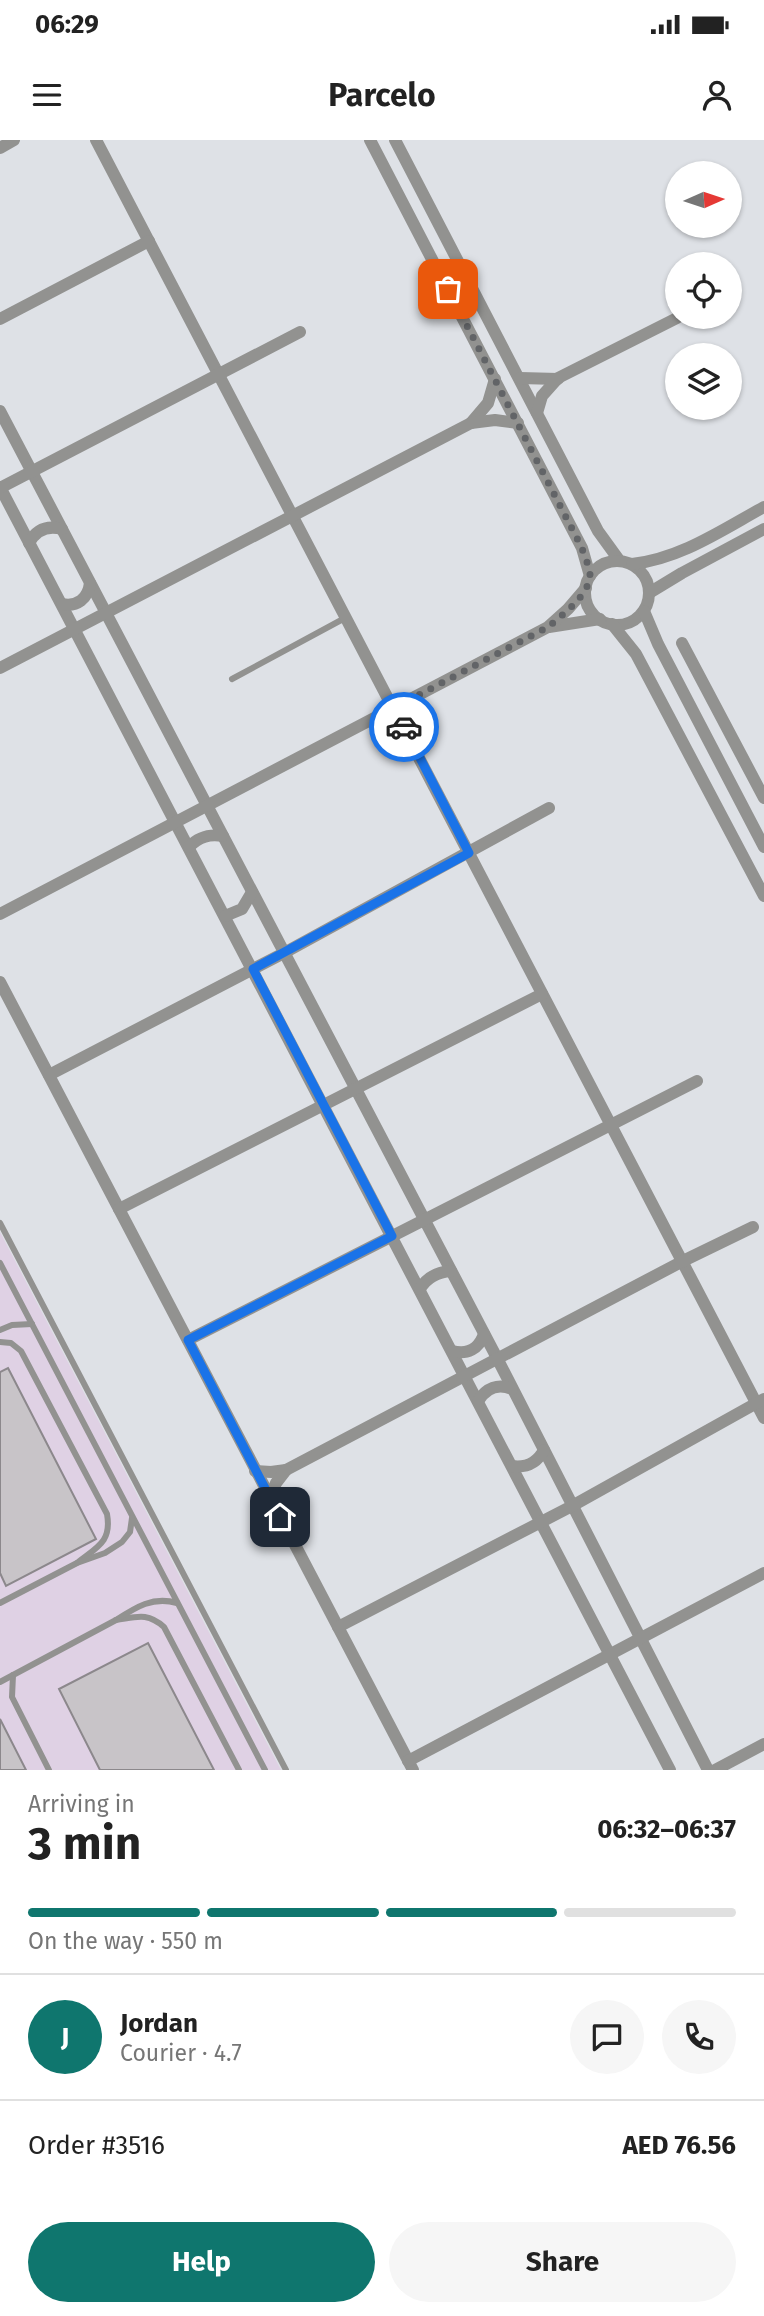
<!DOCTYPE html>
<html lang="en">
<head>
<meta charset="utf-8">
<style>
	body { margin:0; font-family:"Fira Sans",sans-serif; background:#f6f6f6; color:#222; height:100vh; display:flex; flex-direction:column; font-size:26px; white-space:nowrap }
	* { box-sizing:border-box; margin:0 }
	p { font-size:23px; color:#767676 }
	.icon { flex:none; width:38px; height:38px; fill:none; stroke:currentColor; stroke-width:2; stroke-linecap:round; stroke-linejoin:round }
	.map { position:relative; height:1630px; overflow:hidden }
	.sheet { display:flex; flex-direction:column; background:#fff; flex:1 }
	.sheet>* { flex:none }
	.needle { width:46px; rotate:87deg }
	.fabs { position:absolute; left:665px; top:21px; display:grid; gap:14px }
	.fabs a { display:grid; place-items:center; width:77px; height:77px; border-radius:50%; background:#fff; box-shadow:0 2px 5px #0004; font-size:35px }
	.pin { position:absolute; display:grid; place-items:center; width:60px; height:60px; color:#fff; margin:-30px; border-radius:14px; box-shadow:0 4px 10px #0006 }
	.courier { position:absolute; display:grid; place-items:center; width:70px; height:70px; margin:-35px; border:5px solid #1a73e8; border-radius:50%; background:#fff; color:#222; box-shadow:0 2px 9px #0007 }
	.overview em { font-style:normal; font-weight:700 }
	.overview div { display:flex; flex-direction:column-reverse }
	.overview { display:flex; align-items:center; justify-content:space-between; height:119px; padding:0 28px }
	h1 { font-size:46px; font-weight:700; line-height:52px }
	.bar { display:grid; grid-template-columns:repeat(4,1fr); gap:10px 7px; align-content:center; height:84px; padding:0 28px }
	.bar i { height:9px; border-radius:5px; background:#e0e0e0 }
	.bar .selected { background:#0f766e }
	.bar p { grid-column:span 4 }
	.line { display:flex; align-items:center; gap:18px; padding:0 28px; border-top:2px solid #e0e0e0 }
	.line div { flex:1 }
	.round { display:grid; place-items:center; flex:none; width:74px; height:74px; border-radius:37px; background:#f6f6f6 }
	.cta { display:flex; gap:14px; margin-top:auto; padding:14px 28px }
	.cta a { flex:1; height:80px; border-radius:42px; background:#0f766e; color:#fff; font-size:28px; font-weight:700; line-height:80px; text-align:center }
	.cta a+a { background:#f6f6f6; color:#222 }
	.status { display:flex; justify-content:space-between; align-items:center; height:49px; padding:0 35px; background:#fff; direction:ltr }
	.status svg { height:19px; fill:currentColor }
	header { display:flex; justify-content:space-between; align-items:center; height:91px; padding:0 28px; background:#fff; font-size:32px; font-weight:700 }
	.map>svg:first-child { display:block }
	.commercial { fill:#dfd1e4 }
	.building { fill:#c8c4c8; stroke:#8c888c; stroke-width:2 }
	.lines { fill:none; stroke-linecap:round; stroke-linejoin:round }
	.service { stroke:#929290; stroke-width:6 }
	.minor { stroke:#929290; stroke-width:12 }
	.done { stroke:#626467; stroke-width:7; stroke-dasharray:0 12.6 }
	.route { stroke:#1a73e8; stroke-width:9 }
</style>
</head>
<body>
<div class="status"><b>06:29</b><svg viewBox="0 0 49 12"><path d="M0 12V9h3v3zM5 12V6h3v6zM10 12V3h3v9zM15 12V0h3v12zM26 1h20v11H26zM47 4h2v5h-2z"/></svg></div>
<header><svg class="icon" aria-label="menu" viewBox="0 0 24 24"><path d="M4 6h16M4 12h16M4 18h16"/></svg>Parcelo<svg class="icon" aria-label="person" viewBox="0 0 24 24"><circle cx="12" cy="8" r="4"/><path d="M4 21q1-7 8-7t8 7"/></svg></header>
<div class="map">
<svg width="764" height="1630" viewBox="0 0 764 1630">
	<rect width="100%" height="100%" fill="#dee1e6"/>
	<path class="commercial" d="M0,1092L281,1630H0Z"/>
	<g class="building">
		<path d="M8,1228L96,1399L6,1446L0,1433V1232Z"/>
		<path d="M148,1503L214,1630H100L59,1549Z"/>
		<path d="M0,1579L26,1630H0Z"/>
	</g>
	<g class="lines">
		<g class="service">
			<path d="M232,539L345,478"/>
			<path d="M0,1083L286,1630"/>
			<path d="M0,1123L265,1630"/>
			<path d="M0,1190L12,1185L32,1184"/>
			<path d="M0,1202L11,1203L21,1211L107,1374C112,1402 97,1407 77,1423"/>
			<path d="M0,1463L77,1423L105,1413L122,1402L130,1392L132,1378"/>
			<path d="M116,1480C137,1477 147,1472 164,1487L239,1630"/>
			<path d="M13,1535L12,1557L49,1630"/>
			<path d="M0,1542L116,1480C136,1467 153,1456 177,1463"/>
		</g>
		<g class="minor">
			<path d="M96,0L764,1278"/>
			<path d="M370,0L582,408L590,436"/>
			<path d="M395,0L598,391L619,420"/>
			<path d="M0,8L14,0"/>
			<path d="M0,179L149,101"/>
			<path d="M520,238L558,239"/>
			<path d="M0,271L497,1218L708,1630"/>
			<path d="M537,273L542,256L558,238L677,178"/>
			<path d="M471,283L488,263L495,239"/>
			<path d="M0,347L670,1630"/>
			<path d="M0,348L300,192"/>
			<path d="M29,403C36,390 47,385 62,389"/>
			<circle cx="617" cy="453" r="32"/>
			<path d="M632,424C680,419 722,390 764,367"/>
			<path d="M649,453L682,433L764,389"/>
			<path d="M62,464C77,467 88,459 90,443"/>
			<path d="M644,471L658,504L764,707"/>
			<path d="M612,484L636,514L764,756"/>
			<path d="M549,487L600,479"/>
			<path d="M682,503L764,658"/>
			<path d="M0,528L471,283L495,280L518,283"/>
			<path d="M189,707C199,696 210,694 223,696"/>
			<path d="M0,774L548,487L568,469L586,448"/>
			<path d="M225,776L242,769L252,752"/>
			<path d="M0,842L413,1630"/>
			<path d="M49,935L284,813L549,668"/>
			<path d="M119,1069L542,854"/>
			<path d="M420,1149C427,1137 437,1132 451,1131"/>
			<path d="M188,1200L697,941"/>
			<path d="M452,1211C467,1215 479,1209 484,1194"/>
			<path d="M478,1261C486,1248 498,1243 512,1249"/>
			<path d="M512,1326C526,1328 537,1323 544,1310"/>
			<path d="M255,1331L271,1332L286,1330L683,1121L753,1087"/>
			<path d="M270,1358L276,1343L286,1330"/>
			<path d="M338,1487L572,1366L764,1259"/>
			<path d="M408,1621L764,1433"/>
			<path d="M715,1630L764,1604"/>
		</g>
	</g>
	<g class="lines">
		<path class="done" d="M404,587L394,568L548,487C562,475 589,456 590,435C590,427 584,416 582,408L448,149"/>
		<path class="route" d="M280,1377L188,1200L392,1096L253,829L469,713L404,587"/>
	</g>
</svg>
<div class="fabs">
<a><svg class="needle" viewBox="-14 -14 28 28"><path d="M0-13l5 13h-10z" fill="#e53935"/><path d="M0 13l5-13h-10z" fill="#767676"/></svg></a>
<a><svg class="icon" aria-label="locate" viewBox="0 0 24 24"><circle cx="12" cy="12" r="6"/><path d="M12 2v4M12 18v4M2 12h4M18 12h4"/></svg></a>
<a><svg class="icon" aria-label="layers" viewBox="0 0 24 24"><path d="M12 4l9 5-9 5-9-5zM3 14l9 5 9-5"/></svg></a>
</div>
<div class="pin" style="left:448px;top:149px;background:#ea580c"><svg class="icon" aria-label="bag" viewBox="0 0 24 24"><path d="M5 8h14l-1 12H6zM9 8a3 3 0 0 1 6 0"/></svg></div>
<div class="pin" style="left:280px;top:1377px;background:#1f2937"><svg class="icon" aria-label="home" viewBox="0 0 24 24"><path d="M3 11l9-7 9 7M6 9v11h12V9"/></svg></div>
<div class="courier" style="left:404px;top:587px"><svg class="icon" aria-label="car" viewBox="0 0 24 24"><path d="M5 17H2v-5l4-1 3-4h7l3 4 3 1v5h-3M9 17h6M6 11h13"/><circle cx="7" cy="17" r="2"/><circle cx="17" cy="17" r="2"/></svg></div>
</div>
<section class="sheet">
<div class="overview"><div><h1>3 min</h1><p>Arriving in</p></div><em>06:32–06:37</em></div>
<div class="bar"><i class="selected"></i><i class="selected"></i><i class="selected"></i><i></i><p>On the way · 550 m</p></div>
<div class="line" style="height:126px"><b class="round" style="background:#0f766e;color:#fff">J</b><div><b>Jordan</b><p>Courier · 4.7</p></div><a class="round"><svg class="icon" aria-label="chat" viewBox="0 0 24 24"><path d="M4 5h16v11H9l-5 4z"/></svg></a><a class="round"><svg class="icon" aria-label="phone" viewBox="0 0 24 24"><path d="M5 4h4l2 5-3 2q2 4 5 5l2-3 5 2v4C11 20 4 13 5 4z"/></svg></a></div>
<div class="line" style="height:91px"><div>Order #3516</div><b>AED 76.56</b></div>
<div class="cta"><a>Help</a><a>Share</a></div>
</section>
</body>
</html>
